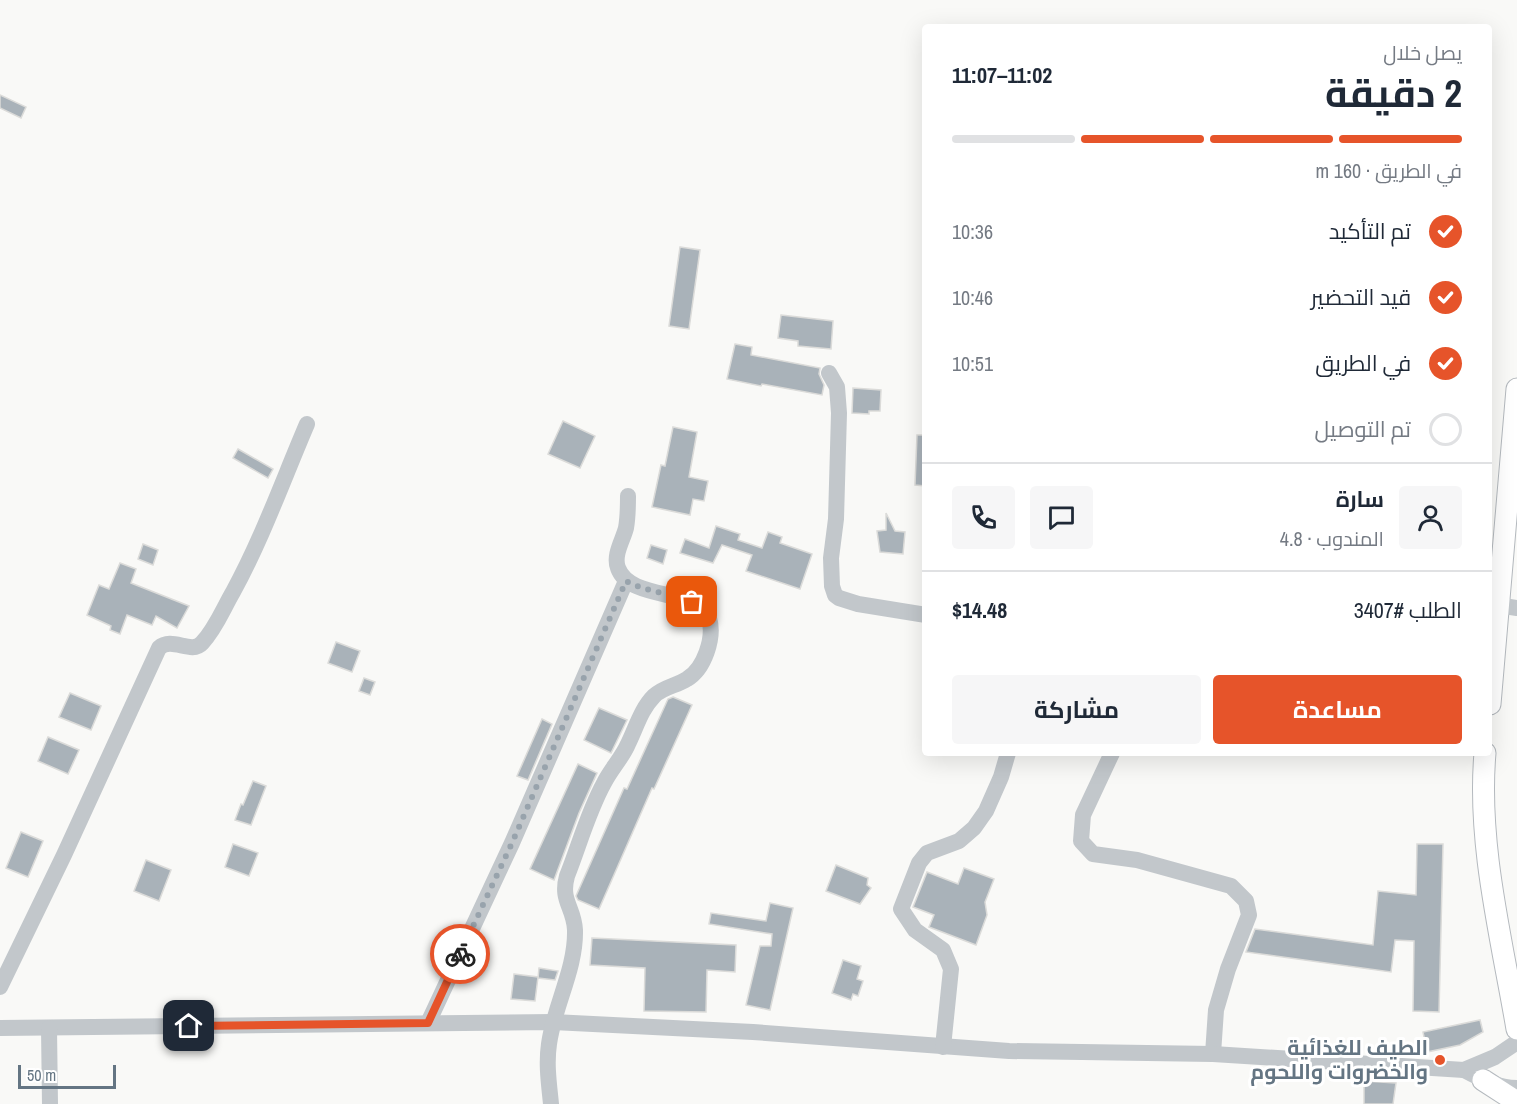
<!DOCTYPE html>
<html lang="ar">
<head>
<meta charset="utf-8">
<style>
	body { margin:0; font-family:"Archivo Narrow",Cairo,sans-serif; background:#f6f6f7; color:#1f2937; direction:rtl; height:100vh; display:flex; flex-direction:column; font-size:22px; white-space:nowrap }
	* { box-sizing:border-box; margin:0 }
	p { font-size:20px; color:#747a83 }
	.icon { flex:none; width:33px; height:33px; fill:none; stroke:currentColor; stroke-width:2; stroke-linecap:round; stroke-linejoin:round }
	.map { position:relative; flex:1; overflow:hidden; direction:ltr }
	.details { position:absolute; left:922px; top:24px; width:570px; height:732px; display:flex; flex-direction:column; background:#fff; border-radius:6px; box-shadow:0 6px 24px #0002; direction:rtl }
	.details>* { flex:none }
	.scale { position:absolute; left:18px; bottom:15px; width:98px; box-sizing:border-box; padding-left:6px; border:3px solid #647583; border-top:0; font-size:16px; line-height:21px; white-space:nowrap; color:#647583; -webkit-text-stroke:4px #fff; paint-order:stroke }
	.pin { position:absolute; display:grid; place-items:center; width:51px; height:51px; color:#fff; margin:-26px; border-radius:12px; box-shadow:0 3px 9px #0006 }
	.courier { position:absolute; display:grid; place-items:center; width:60px; height:60px; margin:-30px; border:4px solid #e6542a; border-radius:50%; background:#fff; color:#222; box-shadow:0 2px 8px #0007 }
	.headline em { font-style:normal; font-weight:700 }
	.headline div { display:flex; flex-direction:column-reverse }
	.headline { display:flex; align-items:center; justify-content:space-between; height:102px; padding:0 30px }
	h1 { font-size:39px; font-weight:700; line-height:45px }
	.bar { display:grid; grid-template-columns:repeat(4,1fr); gap:9px 6px; align-content:center; height:72px; padding:0 30px }
	.bar i { height:8px; border-radius:4px; background:#e0e1e3 }
	.bar .current { background:#e6542a }
	.bar p { grid-column:span 4 }
	.line { display:flex; align-items:center; gap:15px; padding:0 30px; border-top:2px solid #e0e1e3 }
	.line div { flex:1 }
	.round { display:grid; place-items:center; flex:none; width:63px; height:63px; border-radius:6px; background:#f6f6f7 }
	ol { padding:0 30px; list-style:none }
	li { display:flex; align-items:center; gap:18px; height:66px }
	li p { margin-inline-start:auto }
	li .icon { padding:6px; border-radius:50%; background:#e6542a; color:#fff; stroke-width:4 }
	li:last-child { color:#747a83 }
	li i { width:33px; height:33px; border:3px solid #e0e1e3; border-radius:50% }
	.primary-button { display:flex; gap:12px; margin-top:auto; padding:12px 30px }
	.primary-button a { flex:1; height:69px; border-radius:6px; background:#e6542a; color:#fff; font-size:24px; font-weight:700; line-height:69px; text-align:center }
	.primary-button a+a { background:#f6f6f7; color:#1f2937 }
	.map>svg:first-child { display:block }
	.building { fill:#a9b2b9; stroke:#dbdbd9; stroke-width:1.5 }
	.lines { fill:none; stroke-linecap:round; stroke-linejoin:round }
	.major-casing { stroke:#b4b9be; stroke-width:23 }
	.minor { stroke:#c2c7cb; stroke-width:16 }
	.major { stroke:#fff; stroke-width:21 }
	.done { stroke:#98a3ac; stroke-width:6; stroke-dasharray:0 10.8 }
	.route { stroke:#e6542a; stroke-width:8 }
	.poi-dot { fill:#e6542a; stroke:#fff; stroke-width:2 }
	.labels { text-anchor:middle; stroke-width:6; stroke-linejoin:round; paint-order:stroke }
	.poi-label { font-size:21px; font-weight:bold; fill:#647583; stroke:#fff; text-anchor:end }
</style>
</head>
<body>
<div class="map">
<svg width="1517" height="1104" viewBox="0 0 1517 1104">
	<rect width="100%" height="100%" fill="#f9f9f7"/>
	<g class="building">
		<path d="M0,95L26,107L21,118L0,108Z"/>
		<path d="M680,247L700,250L689,329L669,326Z"/>
		<path d="M781,315L833,321L831,349L798,346V341L778,338Z"/>
		<path d="M735,344L752,347L751,355L820,368L819,374L824,385L822,395L762,384L761,386L727,379Z"/>
		<path d="M853,388L881,390L880,411H869V414L852,413Z"/>
		<path d="M563,421L595,436L580,468L548,454Z"/>
		<path d="M673,427L697,432L689,477L708,481L704,501L693,499L690,515L652,507L661,465L665,466Z"/>
		<path d="M917,435H926V486L915,485Z"/>
		<path d="M238,449L273,469L268,478L233,458Z"/>
		<path d="M886,513L895,531L905,532L903,554L880,552L877,531L886,530Z"/>
		<path d="M716,526L740,534L738,540L762,548L768,532L782,537L780,543L812,554L800,589L746,571L752,555L722,545L713,563L680,553L685,539L709,548Z"/>
		<path d="M143,544L158,550L153,565L138,559Z"/>
		<path d="M651,545L667,550L663,564L647,558Z"/>
		<path d="M120,563L136,569L131,583L189,606L177,628L156,616L152,625L127,615L120,634L110,630L111,626L87,615L99,585L109,589Z"/>
		<path d="M336,642L360,651L352,672L328,663Z"/>
		<path d="M364,678L375,682L370,695L359,691Z"/>
		<path d="M70,693L101,706L91,730L59,717Z"/>
		<path d="M673,697L692,705L654,789L652,788L599,909L578,900L576,896L624,788L627,789L668,699Z"/>
		<path d="M599,708L627,720L611,753L584,740Z"/>
		<path d="M542,719L552,724L528,780L517,776Z"/>
		<path d="M48,737L79,750L68,774L38,761Z"/>
		<path d="M578,764L597,773L579,813L554,880L530,869Z"/>
		<path d="M253,781L266,786L251,825L235,820L241,804L243,805Z"/>
		<path d="M21,832L43,841L28,877L6,868Z"/>
		<path d="M233,844L258,853L249,876L225,867Z"/>
		<path d="M1417,844H1443L1439,1012L1413,1011L1414,941L1395,940L1391,972L1246,952L1255,929L1373,945L1378,891L1416,895Z"/>
		<path d="M146,860L171,870L159,901L134,891Z"/>
		<path d="M836,865L868,878L867,885L871,888L860,904L826,891Z"/>
		<path d="M964,868L994,879L985,902L987,915L976,945L929,927L934,915L913,907L927,872L958,884Z"/>
		<path d="M770,903L793,908L770,1010L746,1005L760,946H771L772,934L709,924L711,913L766,921Z"/>
		<path d="M592,938L736,945L735,972L707,970L706,1012L644,1011L645,968L590,965Z"/>
		<path d="M843,960L861,966L857,979L863,981L858,996L853,994L851,1000L832,993Z"/>
		<path d="M539,968L558,971L555,980L538,978Z"/>
		<path d="M514,974L538,977L535,1001L511,999Z"/>
		<path d="M1480,1020L1483,1032L1460,1045L1427,1052L1423,1032Z"/>
		<path d="M1364,1081L1396,1083L1393,1104H1364Z"/>
	</g>
	<g class="lines">
		<defs>
			<g id="major">
				<path d="M1490,704L1517,389"/>
				<path d="M1485,753C1477,844 1502,940 1517,1029"/>
				<path d="M1483,1080L1517,1102"/>
			</g>
		</defs>
		<use href="#major" class="major-casing"/>
		<g class="minor">
			<path d="M829,373L837,387L839,413L836,519L831,558L832,586L835,595L839,598L858,604L926,615"/>
			<path d="M1498,605L1517,608"/>
			<path d="M1112,753L1083,815L1081,841L1093,854L1137,860L1231,886L1246,901L1249,915L1228,969L1216,1010L1213,1054"/>
			<path d="M0,987L64,855L159,648C172,636 191,655 202,643C216,628 223,609 233,592C262,539 283,480 307,424"/>
			<path d="M428,1023L512,843L626,581"/>
			<path d="M0,1028L553,1022L753,1032L1009,1051L1213,1054L1464,1070C1481,1079 1498,1088 1517,1088"/>
			<path d="M49,1028L50,1104"/>
			<path d="M943,1047L951,969L943,950L915,930L901,909L919,863L927,853L959,841L974,828L986,811L1001,777L1008,753"/>
			<path d="M1464,1070L1495,1057L1517,1042"/>
			<path d="M551,1104C549,1084 546,1064 549,1044C554,1006 576,969 575,930C574,907 560,901 567,876C579,846 588,812 604,783C611,769 622,758 628,744C636,728 641,709 654,696C663,687 676,686 687,679C704,669 715,638 709,618C701,588 630,602 618,568C613,555 623,540 626,528C628,517 628,507 628,496"/>
		</g>
		<use href="#major" class="major"/>
	</g>
	<g class="lines">
		<path class="done" d="M460,954L512,843L626,581C647,592 670,593 692,602"/>
		<path class="route" d="M189,1026L428,1023L460,954"/>
	</g>
	<circle class="poi-dot" cx="1440" cy="1060" r="6"/>
	<g class="labels">
		<g class="poi-label">
			<text x="1428" y="1055">الطيف للغذائية<tspan x="1428" dy="24">والخضروات واللحوم</tspan></text>
		</g>
	</g>
</svg>
<div class="scale">50 m</div>
<div class="pin" style="left:692px;top:602px;background:#ea580c"><svg class="icon" aria-label="bag" viewBox="0 0 24 24"><path d="M5 8h14l-1 12H6zM9 8a3 3 0 0 1 6 0"/></svg></div>
<div class="pin" style="left:189px;top:1026px;background:#1f2937"><svg class="icon" aria-label="home" viewBox="0 0 24 24"><path d="M3 11l9-7 9 7M6 9v11h12V9"/></svg></div>
<div class="courier" style="left:460px;top:954px"><svg class="icon" aria-label="bike" viewBox="0 0 24 24"><circle cx="6" cy="16" r="4"/><circle cx="18" cy="16" r="4"/><path d="M6 16l4-8h5l3 8M10 8l3 8H6M13 5h3"/></svg></div>
<section class="details">
<div class="headline"><div><h1>2 دقيقة</h1><p>يصل خلال</p></div><em>11:02–11:07</em></div>
<div class="bar"><i class="current"></i><i class="current"></i><i class="current"></i><i></i><p>في الطريق · 160 m</p></div>
<ol>
<li><svg class="icon" aria-label="check" viewBox="0 0 24 24"><path d="M5 12l5 5 9-10"/></svg>تم التأكيد<p>10:36</p></li>
<li><svg class="icon" aria-label="check" viewBox="0 0 24 24"><path d="M5 12l5 5 9-10"/></svg>قيد التحضير<p>10:46</p></li>
<li><svg class="icon" aria-label="check" viewBox="0 0 24 24"><path d="M5 12l5 5 9-10"/></svg>في الطريق<p>10:51</p></li>
<li><i></i>تم التوصيل</li>
</ol>
<div class="line" style="height:108px"><a class="round"><svg class="icon" aria-label="person" viewBox="0 0 24 24"><circle cx="12" cy="8" r="4"/><path d="M4 21q1-7 8-7t8 7"/></svg></a><div><b>سارة</b><p>المندوب · 4.8</p></div><a class="round"><svg class="icon" aria-label="chat" viewBox="0 0 24 24"><path d="M4 5h16v11H9l-5 4z"/></svg></a><a class="round"><svg class="icon" aria-label="phone" viewBox="0 0 24 24"><path d="M5 4h4l2 5-3 2q2 4 5 5l2-3 5 2v4C11 20 4 13 5 4z"/></svg></a></div>
<div class="line" style="height:78px"><div>الطلب #3407</div><b>$14.48</b></div>
<div class="primary-button"><a>مساعدة</a><a>مشاركة</a></div>
</section>
</div>
</body>
</html>
